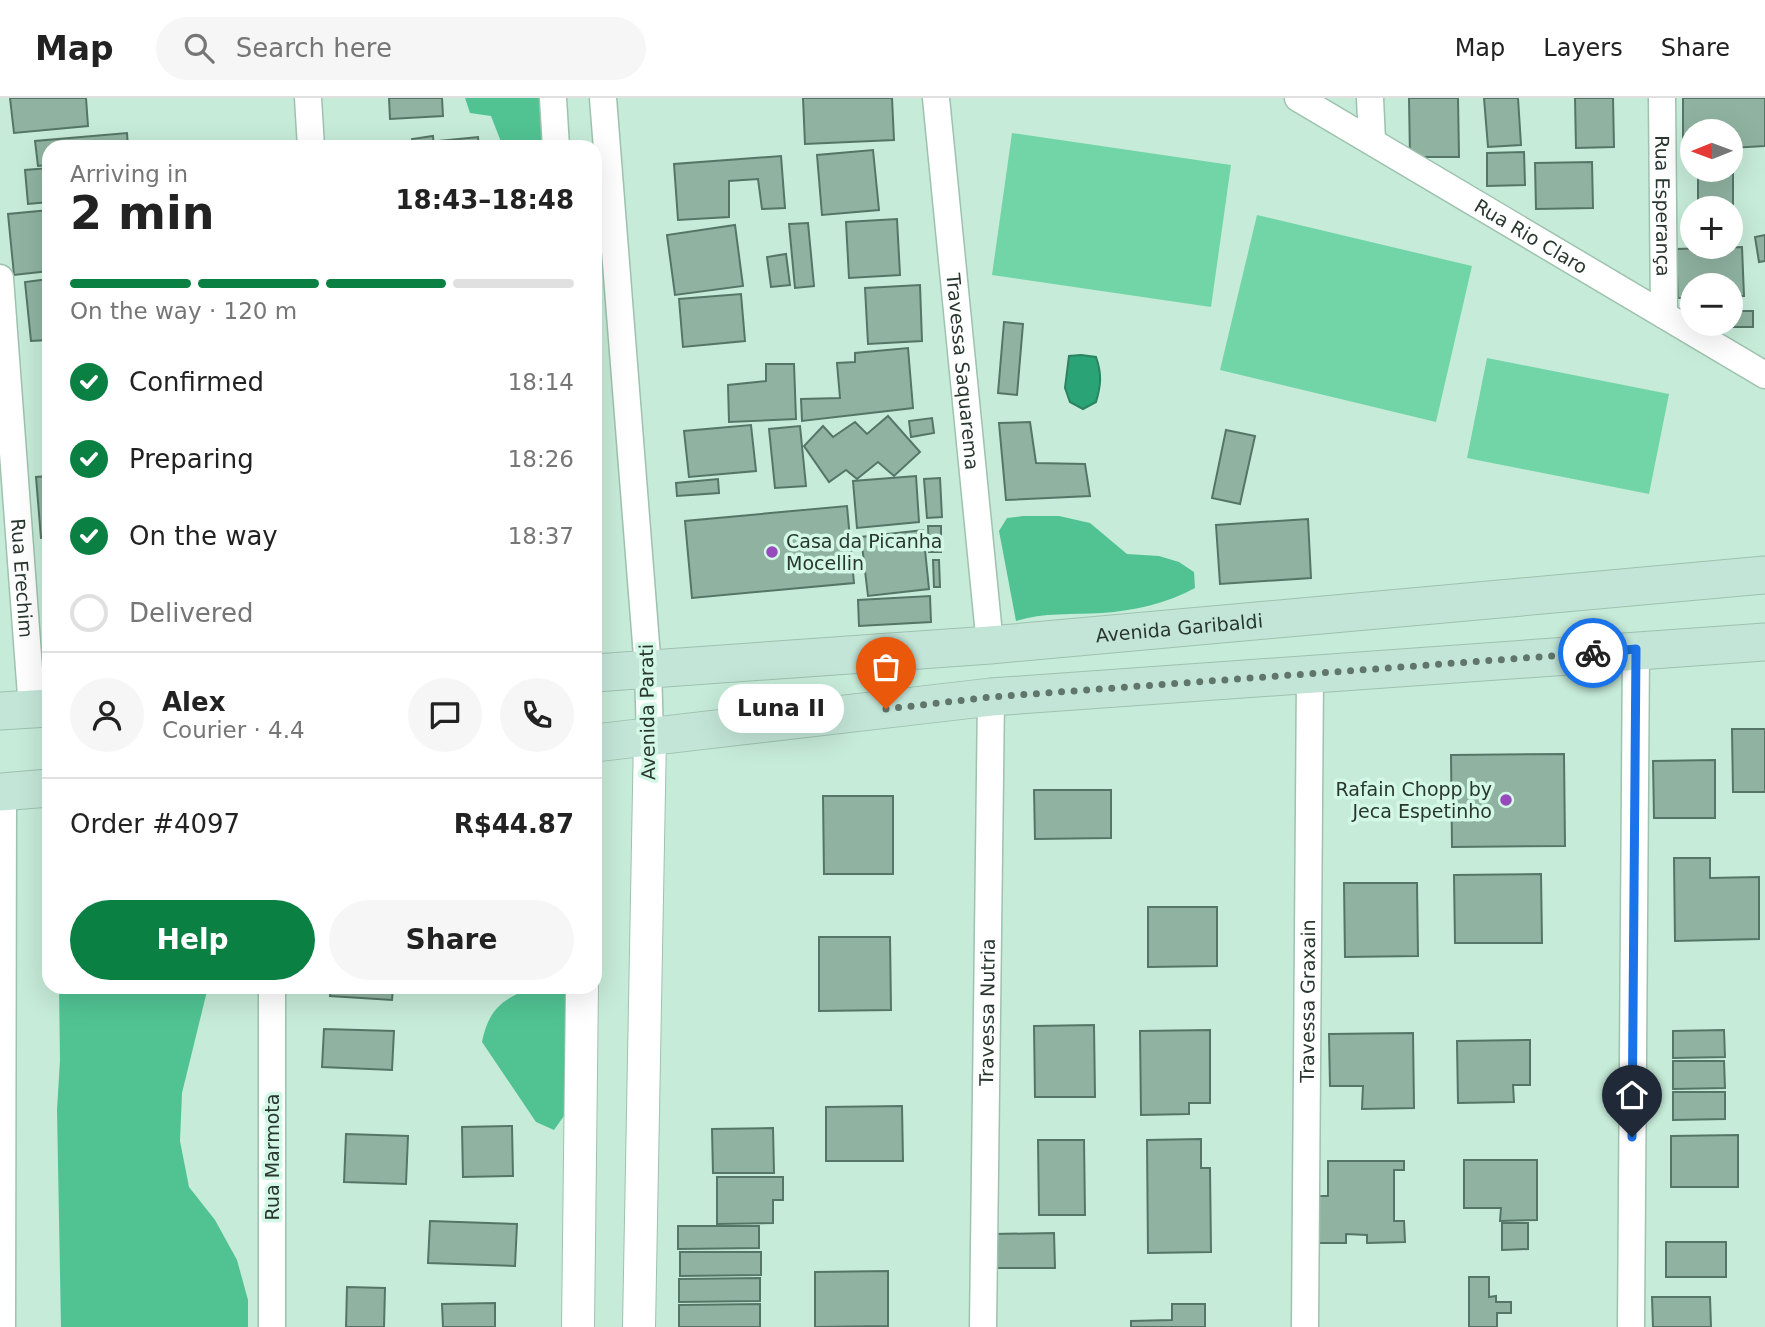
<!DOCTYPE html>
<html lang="en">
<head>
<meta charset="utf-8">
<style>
	body { margin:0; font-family:"DejaVu Sans",sans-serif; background:#f6f6f6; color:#222; height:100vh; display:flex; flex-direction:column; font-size:26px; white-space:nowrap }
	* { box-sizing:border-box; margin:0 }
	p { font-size:23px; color:#767676 }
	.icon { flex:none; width:38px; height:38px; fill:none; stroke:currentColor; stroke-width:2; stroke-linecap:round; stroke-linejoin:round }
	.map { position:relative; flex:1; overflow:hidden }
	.drawer { position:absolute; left:42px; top:42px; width:560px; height:854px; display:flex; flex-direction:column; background:#fff; border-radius:21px; box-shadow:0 7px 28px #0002 }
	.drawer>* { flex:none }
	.needle { width:46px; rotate:269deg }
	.controls { position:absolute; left:1680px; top:21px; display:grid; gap:14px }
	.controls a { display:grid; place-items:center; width:63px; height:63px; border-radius:50%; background:#fff; box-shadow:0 7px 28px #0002; font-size:35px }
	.pin { position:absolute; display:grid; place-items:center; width:60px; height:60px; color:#fff; margin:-72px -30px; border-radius:50% 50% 50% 0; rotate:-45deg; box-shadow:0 0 7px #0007 }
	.pin .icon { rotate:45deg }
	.courier { position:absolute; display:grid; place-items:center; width:70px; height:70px; margin:-35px; border:5px solid #1a73e8; border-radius:50%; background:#fff; color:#222; box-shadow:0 2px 9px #0007 }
	.bubble { position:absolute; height:49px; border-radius:24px; background:#fff; box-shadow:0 7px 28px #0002; font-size:23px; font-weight:700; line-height:49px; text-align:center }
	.summary em { font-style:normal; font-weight:700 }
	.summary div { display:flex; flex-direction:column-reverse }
	.summary { display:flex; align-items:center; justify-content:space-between; height:119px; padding:0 28px }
	h1 { font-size:46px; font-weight:700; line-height:52px }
	.bar { display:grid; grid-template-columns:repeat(4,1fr); gap:10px 7px; align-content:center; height:84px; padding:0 28px }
	.bar i { height:9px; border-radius:5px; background:#e0e0e0 }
	.bar .current { background:#0b8043 }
	.bar p { grid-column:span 4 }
	.line { display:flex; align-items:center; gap:18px; padding:0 28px; border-top:2px solid #e0e0e0 }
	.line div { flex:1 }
	.round { display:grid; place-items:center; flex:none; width:74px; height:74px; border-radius:37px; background:#f6f6f6 }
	ol { padding:0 28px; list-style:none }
	li { display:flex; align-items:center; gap:21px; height:77px }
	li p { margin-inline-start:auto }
	li .icon { padding:7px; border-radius:50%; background:#0b8043; color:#fff; stroke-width:4 }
	li:last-child { color:#767676 }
	li i { width:38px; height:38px; border:4px solid #e0e0e0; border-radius:50% }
	.primary-button { display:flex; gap:14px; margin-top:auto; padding:14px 28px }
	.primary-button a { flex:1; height:80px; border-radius:42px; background:#0b8043; color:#fff; font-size:28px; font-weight:700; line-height:80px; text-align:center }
	.primary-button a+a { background:#f6f6f6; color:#222 }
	header { display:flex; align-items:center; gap:42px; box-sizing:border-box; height:98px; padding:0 35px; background:#fff; border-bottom:2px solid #e0e0e0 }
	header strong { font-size:33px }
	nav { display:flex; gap:38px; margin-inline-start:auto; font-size:24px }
	.search { width:490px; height:63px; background:#f6f6f6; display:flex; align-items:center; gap:18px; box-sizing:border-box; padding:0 24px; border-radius:38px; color:#767676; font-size:26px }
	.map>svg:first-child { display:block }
	.green { fill:#72d5a8 }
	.forest { fill:#51c393 }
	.water { fill:#2aa476; stroke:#2a8361; stroke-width:2 }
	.building { fill:#90b3a1; stroke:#557666; stroke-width:2 }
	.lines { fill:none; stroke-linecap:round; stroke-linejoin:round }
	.minor-casing { stroke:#9ec2af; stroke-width:29 }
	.tertiary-casing { stroke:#9ec2af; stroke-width:34 }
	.secondary-casing { stroke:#9ec2af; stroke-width:39 }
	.minor { stroke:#fff; stroke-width:26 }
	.tertiary { stroke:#fff; stroke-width:32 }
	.secondary { stroke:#c3e5d8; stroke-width:37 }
	.done { stroke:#60766b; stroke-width:7; stroke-dasharray:0 12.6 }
	.route { stroke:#1a73e8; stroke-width:9 }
	.poi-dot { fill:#964abb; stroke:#d3f8e5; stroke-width:2.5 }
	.labels { text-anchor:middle; stroke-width:7; stroke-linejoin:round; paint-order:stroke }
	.street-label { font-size:19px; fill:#293730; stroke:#d3f8e5 }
	.poi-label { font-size:19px; fill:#293730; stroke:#d3f8e5; text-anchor:start }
</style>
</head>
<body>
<header>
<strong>Map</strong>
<div class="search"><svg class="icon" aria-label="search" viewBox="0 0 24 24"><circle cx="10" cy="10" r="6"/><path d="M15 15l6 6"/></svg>Search here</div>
<nav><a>Map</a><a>Layers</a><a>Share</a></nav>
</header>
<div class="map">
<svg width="1765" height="1229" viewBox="0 0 1765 1229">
	<rect width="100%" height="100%" fill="#c6ebd8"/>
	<g class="green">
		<path d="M1012,35L1231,67L1211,209L992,177Z"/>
		<path d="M1257,117L1472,168L1436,324L1220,272Z"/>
		<path d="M1487,260L1669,296L1649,396L1467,360Z"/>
	</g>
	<g class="forest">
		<path d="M465,0H544L561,49H503L491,18L470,15Z"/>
		<path d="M1023,418H1059L1090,425L1127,456L1159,458L1179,464L1194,474L1195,490C1168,505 1133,513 1102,515C1072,517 1044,514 1016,523L999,433L1007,420Z"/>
		<path d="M59,889H208L182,995L180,1043L189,1089L215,1122L237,1162L248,1202V1229H61L57,1012L60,962Z"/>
		<path d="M521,889H572L566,1015L554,1032L536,1024L482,944C487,919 496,906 519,895Z"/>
	</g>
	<path class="water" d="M1081,257L1096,259C1102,276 1101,287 1096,304L1083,311L1070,304L1065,290L1069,258Z"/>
	<g class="building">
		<path d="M10,0H86L88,28L14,35Z"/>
		<path d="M389,0H442L443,18L390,21Z"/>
		<path d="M803,0H892L894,42L805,46Z"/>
		<path d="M1409,0H1458L1459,59H1410Z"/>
		<path d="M1484,0H1518L1521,47L1488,49Z"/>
		<path d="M1575,0H1613L1614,49L1576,50Z"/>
		<path d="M1683,0H1765V48L1731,50V33H1692V51H1683Z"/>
		<path d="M127,35L128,49H49V67L38,68L35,43Z"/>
		<path d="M433,38L434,49H413L412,41Z"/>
		<path d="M478,39L479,49H440L439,43Z"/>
		<path d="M873,52L879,112L822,117L817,57Z"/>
		<path d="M1524,54L1525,87L1487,88V55Z"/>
		<path d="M781,58L785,110L762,111L758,81L729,83V119L678,122L674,66Z"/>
		<path d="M1731,59H1733V119L1731,110H1698V72H1731Z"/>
		<path d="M1592,64L1593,110L1536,111L1535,65Z"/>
		<path d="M49,70V104L28,106L25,72Z"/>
		<path d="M49,112V173L14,177L8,116Z"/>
		<path d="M897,121L900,177L849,180L846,124Z"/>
		<path d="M808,125L814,188L795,190L789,126Z"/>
		<path d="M735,127L743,188L675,197L667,137Z"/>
		<path d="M1765,137V163L1759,164L1755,139Z"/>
		<path d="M1742,149L1744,198H1731V187H1692V200H1678L1676,151Z"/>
		<path d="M786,156L790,187L771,189L767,159Z"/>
		<path d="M49,181V242L31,243L25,184Z"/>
		<path d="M920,187L922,243L868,246L865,190Z"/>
		<path d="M741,196L745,243L683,249L679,201Z"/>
		<path d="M1731,213H1753V229H1699V226H1731Z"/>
		<path d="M1004,224L1023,226L1017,297L998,295Z"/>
		<path d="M908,250L913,310L802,323L801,301L840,300L837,265L855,264V255Z"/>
		<path d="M766,266H794L796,321L729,324L728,287L766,283Z"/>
		<path d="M888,318L920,354L894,378L878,364L857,381L846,372L829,384L804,348L823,328L833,339L855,324L867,336Z"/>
		<path d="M932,320L934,335L911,339L909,323Z"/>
		<path d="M1030,324L1036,365L1085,366L1090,398L1006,402L999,325Z"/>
		<path d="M751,327L756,373L689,379L684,333Z"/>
		<path d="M800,328L806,388L775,390L769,331Z"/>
		<path d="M1226,332L1255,338L1240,406L1212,400Z"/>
		<path d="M49,378V439L41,440L36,379Z"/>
		<path d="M916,378L919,424L857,430L853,383Z"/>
		<path d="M940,380L942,419L927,420L924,381Z"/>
		<path d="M718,381L719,395L677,398L676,385Z"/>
		<path d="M847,408L854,485L692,500L685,423Z"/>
		<path d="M1308,421L1311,480L1220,486L1216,427Z"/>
		<path d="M928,428H941V454H929Z"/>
		<path d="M923,432L929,491L868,498L861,439Z"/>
		<path d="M933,462H939L940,489H934Z"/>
		<path d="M930,498L931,524L859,528L858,502Z"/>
		<path d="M1732,631H1765V694H1733Z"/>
		<path d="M1564,656L1565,748L1452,749L1451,657Z"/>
		<path d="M1715,662V720H1654L1653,663Z"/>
		<path d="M1034,692H1111V740L1035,741Z"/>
		<path d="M823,698H893V776H824Z"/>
		<path d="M1674,760H1710V780L1759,779V841L1675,843Z"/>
		<path d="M1541,776L1542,845H1455L1454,777Z"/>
		<path d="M1344,785H1417L1418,858L1345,859Z"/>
		<path d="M1148,809H1217V868L1148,869Z"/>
		<path d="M819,839H890L891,912L819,913Z"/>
		<path d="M331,889H393L392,902L330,898Z"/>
		<path d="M1094,927L1095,999H1035L1034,928Z"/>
		<path d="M324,931L394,933L392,972L322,969Z"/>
		<path d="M1210,932V1005H1189V1016L1141,1017L1140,933Z"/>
		<path d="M1724,932L1725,959L1673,960V933Z"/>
		<path d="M1413,935L1414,1010L1362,1011L1363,988H1330L1329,936Z"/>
		<path d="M1530,942V987H1513L1514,1004L1458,1005L1457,943Z"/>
		<path d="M1673,963H1724L1725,990L1673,991Z"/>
		<path d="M1673,994H1725V1021L1673,1022Z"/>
		<path d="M902,1008L903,1063H826V1009Z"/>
		<path d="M512,1028L513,1078L463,1079L462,1029Z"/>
		<path d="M773,1030L774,1075H713L712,1031Z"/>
		<path d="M346,1036L408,1038L406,1086L344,1084Z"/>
		<path d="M1738,1037V1089H1671V1038Z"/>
		<path d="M1201,1041V1070H1210L1211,1154L1148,1155L1147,1042Z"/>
		<path d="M1038,1042H1084L1085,1117H1039Z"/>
		<path d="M1464,1062H1537V1122L1500,1123L1501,1110H1464Z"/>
		<path d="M1328,1063H1404V1072H1394V1123H1404L1405,1144L1367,1145V1137L1346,1136V1145H1319V1098H1328Z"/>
		<path d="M717,1079H783V1102H773V1125L717,1126Z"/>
		<path d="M430,1123L517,1126L515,1168L428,1165Z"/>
		<path d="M1502,1125H1528V1151L1502,1152Z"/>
		<path d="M678,1128H759V1150L678,1151Z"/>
		<path d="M1054,1135L1055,1170H994V1136Z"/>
		<rect x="1666" y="1144" width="60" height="35"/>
		<path d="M680,1154H761V1177L680,1178Z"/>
		<path d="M888,1173V1228L815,1229V1174Z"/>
		<path d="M1469,1179H1489V1199L1496,1198V1204H1511V1215H1497V1229H1469Z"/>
		<path d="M760,1180V1203L679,1204V1181Z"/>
		<path d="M347,1189L385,1190L384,1229H346Z"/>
		<path d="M1652,1199H1710L1711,1229H1653Z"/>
		<path d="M495,1205V1229H443L442,1206Z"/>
		<path d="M760,1206V1229H679V1207Z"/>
		<path d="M1172,1206H1205V1229H1131V1223L1172,1222Z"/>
	</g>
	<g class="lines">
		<defs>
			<g id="minor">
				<path d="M308,0L311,49"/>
				<path d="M553,0L556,49"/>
				<path d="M603,0L648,571L650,638"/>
				<path id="s1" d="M936,0L990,547"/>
				<path id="s2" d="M1298,0L1765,277"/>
				<path d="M1370,0L1372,43"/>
				<path id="s3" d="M1662,0L1664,217"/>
				<path id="s4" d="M0,180L32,611"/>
				<path d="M272,889V1229"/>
				<path d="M2,1229L3,694"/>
				<path id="s5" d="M983,1229L991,599"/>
				<path id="s6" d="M1305,1229L1310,577"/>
				<path d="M1631,1229L1636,551"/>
			</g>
			<g id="tertiary">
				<path d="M578,1229L582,889"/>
				<path d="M639,1229L650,638"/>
			</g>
			<g id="secondary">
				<path id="s7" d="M595,575L990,547L1765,477"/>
				<path d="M0,613L49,610"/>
				<path d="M595,645L991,599L1765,544"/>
				<path d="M0,694L49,690"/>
			</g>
		</defs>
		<use href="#minor" class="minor-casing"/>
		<use href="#tertiary" class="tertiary-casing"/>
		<use href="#secondary" class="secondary-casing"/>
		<use href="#minor" class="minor"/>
		<use href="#tertiary" class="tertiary"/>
		<use href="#secondary" class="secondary"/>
	</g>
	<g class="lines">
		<path class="done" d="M886,611L991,599L1593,555"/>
		<path class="route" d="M1593,555L1636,551L1632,1039"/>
	</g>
	<g class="poi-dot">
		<circle cx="772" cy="454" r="7"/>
		<circle cx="1506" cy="702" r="7"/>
	</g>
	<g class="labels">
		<g class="street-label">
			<text dy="7" stroke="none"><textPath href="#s3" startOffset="108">Rua Esperança</textPath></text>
			<text dy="7" stroke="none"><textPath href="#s2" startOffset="271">Rua Rio Claro</textPath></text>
			<text dy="7" stroke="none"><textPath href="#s1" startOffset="275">Travessa Saquarema</textPath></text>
			<text dy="7" stroke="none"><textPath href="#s4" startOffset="301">Rua Erechim</textPath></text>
			<text dy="7" stroke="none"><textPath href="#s7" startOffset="586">Avenida Garibaldi</textPath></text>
			<text transform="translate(647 614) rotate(-91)" y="7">Avenida Parati</text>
			<text dy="7" stroke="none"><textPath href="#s6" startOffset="326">Travessa Graxain</textPath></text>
			<text dy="7" stroke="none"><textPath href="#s5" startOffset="315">Travessa Nutria</textPath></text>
			<text transform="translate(272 1059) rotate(-90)" y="7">Rua Marmota</text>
		</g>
		<g class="poi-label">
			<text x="786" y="450">Casa da Picanha<tspan x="786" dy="22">Mocellin</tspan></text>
			<text x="1492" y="698" text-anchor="end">Rafain Chopp by<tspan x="1492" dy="22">Jeca Espetinho</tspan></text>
		</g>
	</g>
</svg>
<div class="controls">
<a><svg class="needle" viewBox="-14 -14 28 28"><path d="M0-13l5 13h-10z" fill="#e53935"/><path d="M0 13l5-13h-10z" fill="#767676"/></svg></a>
<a>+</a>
<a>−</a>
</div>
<div class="pin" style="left:886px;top:611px;background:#ea580c"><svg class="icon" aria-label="bag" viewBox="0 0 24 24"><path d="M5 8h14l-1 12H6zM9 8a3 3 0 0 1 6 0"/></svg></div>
<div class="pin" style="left:1632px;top:1039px;background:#1f2937"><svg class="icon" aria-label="home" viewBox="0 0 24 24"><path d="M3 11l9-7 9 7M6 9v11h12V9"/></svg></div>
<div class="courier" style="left:1593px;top:555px"><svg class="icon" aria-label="bike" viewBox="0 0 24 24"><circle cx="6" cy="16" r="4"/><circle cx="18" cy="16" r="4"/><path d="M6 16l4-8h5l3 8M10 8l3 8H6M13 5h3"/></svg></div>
<div class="bubble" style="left:718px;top:586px;width:126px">Luna II</div>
<section class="drawer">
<div class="summary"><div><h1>2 min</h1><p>Arriving in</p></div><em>18:43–18:48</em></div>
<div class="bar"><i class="current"></i><i class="current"></i><i class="current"></i><i></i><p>On the way · 120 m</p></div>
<ol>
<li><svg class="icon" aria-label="check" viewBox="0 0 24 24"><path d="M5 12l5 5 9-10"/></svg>Confirmed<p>18:14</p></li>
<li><svg class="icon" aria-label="check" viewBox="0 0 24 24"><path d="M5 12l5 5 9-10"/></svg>Preparing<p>18:26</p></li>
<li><svg class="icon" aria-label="check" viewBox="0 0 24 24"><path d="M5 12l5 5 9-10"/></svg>On the way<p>18:37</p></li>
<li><i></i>Delivered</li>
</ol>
<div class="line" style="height:126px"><a class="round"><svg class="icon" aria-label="person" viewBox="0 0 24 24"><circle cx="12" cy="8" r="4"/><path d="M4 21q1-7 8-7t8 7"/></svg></a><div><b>Alex</b><p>Courier · 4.4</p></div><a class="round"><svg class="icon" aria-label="chat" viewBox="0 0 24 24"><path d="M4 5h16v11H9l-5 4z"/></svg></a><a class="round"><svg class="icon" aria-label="phone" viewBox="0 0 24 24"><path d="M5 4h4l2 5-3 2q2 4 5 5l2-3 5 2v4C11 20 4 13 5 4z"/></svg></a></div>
<div class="line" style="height:91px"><div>Order #4097</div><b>R$44.87</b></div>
<div class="primary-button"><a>Help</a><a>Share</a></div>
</section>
</div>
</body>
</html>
